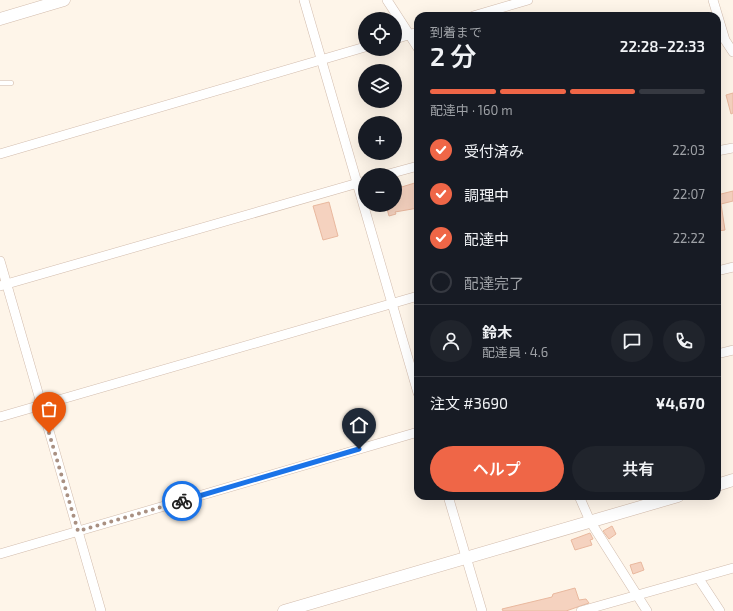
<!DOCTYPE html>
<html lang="ja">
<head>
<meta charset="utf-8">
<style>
	body { margin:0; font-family:"Exo 2","Noto Sans JP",sans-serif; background:#20242c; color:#f1f3f6; height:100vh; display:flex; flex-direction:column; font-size:15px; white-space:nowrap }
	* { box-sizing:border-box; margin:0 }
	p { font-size:13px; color:#9ea1a6 }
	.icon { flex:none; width:22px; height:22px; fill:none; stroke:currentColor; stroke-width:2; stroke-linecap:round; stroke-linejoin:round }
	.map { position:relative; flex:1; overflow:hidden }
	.sheet { position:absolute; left:414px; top:12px; width:307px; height:488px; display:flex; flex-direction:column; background:#171b24; border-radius:12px; box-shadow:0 4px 16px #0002 }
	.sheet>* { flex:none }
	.tools { position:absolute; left:358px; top:12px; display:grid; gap:8px }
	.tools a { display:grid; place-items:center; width:44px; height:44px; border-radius:50%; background:#171b24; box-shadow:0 4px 16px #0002; font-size:20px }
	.pin { position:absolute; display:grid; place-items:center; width:34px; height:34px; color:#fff; margin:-41px -17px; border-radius:50% 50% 50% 0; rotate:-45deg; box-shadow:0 0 4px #0007 }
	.pin .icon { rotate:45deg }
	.courier { position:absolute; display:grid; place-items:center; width:40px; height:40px; margin:-20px; border:3px solid #1a73e8; border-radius:50%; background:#fff; color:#222; box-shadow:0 1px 5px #0007 }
	.summary em { font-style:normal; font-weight:600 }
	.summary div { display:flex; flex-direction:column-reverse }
	.summary { display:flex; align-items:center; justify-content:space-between; height:68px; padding:0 16px }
	h1 { font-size:26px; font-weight:600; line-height:30px }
	.bar { display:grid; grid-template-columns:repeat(4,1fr); gap:6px 4px; align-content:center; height:48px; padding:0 16px }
	.bar i { height:5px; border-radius:3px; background:#363941 }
	.bar .active { background:#ef6647 }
	.bar p { grid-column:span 4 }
	.line { display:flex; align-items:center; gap:10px; padding:0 16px; border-top:1px solid #363941 }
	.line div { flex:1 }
	.round { display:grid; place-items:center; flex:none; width:42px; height:42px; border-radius:21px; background:#20242c }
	ol { padding:0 16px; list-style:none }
	li { display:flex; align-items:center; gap:12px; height:44px }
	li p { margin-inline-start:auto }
	li .icon { padding:4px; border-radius:50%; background:#ef6647; color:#fff; stroke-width:4 }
	li:last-child { color:#9ea1a6 }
	li i { width:22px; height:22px; border:2px solid #363941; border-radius:50% }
	.primary-button { display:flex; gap:8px; margin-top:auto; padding:8px 16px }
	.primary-button a { flex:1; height:46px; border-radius:24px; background:#ef6647; color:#fff; font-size:16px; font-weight:600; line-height:46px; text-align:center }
	.primary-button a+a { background:#20242c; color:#f1f3f6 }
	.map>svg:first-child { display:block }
	.building { fill:#f5d2bf; stroke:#e9b89e }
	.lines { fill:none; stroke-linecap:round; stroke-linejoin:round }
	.service-casing { stroke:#d2bcad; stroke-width:5.5 }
	.minor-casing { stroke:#d2bcad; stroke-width:10 }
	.tertiary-casing { stroke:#d2bcad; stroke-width:13 }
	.service { stroke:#fff; stroke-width:4.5 }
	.minor { stroke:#fff; stroke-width:9 }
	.tertiary { stroke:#fff; stroke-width:12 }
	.done { stroke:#a99082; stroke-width:4; stroke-dasharray:0 7.2 }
	.route { stroke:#1a73e8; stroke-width:5 }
</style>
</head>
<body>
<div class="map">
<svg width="733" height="611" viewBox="0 0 733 611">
	<rect width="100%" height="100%" fill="#fef5e9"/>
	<g class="building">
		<path d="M733,93V113L731,114L726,95Z"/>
		<path d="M418,182V208L395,212L396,214L389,216L386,205H395V189Z"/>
		<path d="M733,191V201L721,204L725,230L718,231L717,195Z"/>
		<path d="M329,202L338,236L323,240L313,206Z"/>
		<path d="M612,526L616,534L609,539L603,531Z"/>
		<path d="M590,533L593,539L590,540L592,545L575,550L571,540Z"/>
		<path d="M641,562L644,570L633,574L630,565Z"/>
		<path d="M575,588L579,600L586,599L589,603L566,611H503L502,609L552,597L553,594Z"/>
	</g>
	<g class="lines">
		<defs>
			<path id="service" d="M0,83H11"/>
			<g id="minor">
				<path d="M304,0L418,393"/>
				<path d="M387,0L418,48"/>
				<path d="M713,0L725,40L733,52"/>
				<path d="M473,16L528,0"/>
				<path d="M395,39L418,32"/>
				<path d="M717,151L733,148"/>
				<path d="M0,154L365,47"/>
				<path d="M385,175L418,166"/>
				<path d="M0,261L101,611"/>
				<path d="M717,271L733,267"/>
				<path d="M0,286L365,181"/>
				<path d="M717,354L733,350"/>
				<path d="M0,417L418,296"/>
				<path d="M448,496L482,611"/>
				<path d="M579,496L590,521L647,611"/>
				<path d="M0,554L418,432"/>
				<path d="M699,579L720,611"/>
				<path d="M581,611L733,568"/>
			</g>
			<g id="tertiary">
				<path d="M0,19L64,0"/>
				<path d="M717,485L733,480"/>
				<path d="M284,611L678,496"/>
			</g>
		</defs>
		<use href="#service" class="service-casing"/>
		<use href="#minor" class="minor-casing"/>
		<use href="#tertiary" class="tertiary-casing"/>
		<use href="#service" class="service"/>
		<use href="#minor" class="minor"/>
		<use href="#tertiary" class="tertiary"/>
	</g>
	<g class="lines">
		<path class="done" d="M49,433L78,531L182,501"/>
		<path class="route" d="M182,501L359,449"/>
	</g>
</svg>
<div class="tools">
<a><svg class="icon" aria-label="locate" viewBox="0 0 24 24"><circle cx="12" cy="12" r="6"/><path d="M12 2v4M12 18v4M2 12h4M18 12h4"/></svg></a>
<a><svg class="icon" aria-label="layers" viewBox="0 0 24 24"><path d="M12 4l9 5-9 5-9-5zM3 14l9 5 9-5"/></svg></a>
<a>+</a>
<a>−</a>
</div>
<div class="pin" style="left:49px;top:433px;background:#ea580c"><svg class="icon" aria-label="bag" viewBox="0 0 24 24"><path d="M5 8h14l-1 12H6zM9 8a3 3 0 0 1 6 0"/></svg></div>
<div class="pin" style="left:359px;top:449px;background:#1f2937"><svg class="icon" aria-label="home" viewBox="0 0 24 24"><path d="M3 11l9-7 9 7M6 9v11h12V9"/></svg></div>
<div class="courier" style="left:182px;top:501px"><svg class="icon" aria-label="bike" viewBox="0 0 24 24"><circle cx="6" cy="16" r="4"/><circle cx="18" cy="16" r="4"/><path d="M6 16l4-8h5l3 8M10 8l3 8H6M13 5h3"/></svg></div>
<section class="sheet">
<div class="summary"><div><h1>2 分</h1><p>到着まで</p></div><em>22:28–22:33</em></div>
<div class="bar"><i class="active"></i><i class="active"></i><i class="active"></i><i></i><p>配達中 · 160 m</p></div>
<ol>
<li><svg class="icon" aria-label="check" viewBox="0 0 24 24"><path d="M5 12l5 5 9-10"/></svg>受付済み<p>22:03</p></li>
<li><svg class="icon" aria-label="check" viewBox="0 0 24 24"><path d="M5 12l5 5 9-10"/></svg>調理中<p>22:07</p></li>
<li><svg class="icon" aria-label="check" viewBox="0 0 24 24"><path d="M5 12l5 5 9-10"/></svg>配達中<p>22:22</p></li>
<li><i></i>配達完了</li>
</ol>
<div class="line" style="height:72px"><a class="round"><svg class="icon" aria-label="person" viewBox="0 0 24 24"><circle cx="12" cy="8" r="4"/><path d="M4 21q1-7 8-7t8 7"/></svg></a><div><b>鈴木</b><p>配達員 · 4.6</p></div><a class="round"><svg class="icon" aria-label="chat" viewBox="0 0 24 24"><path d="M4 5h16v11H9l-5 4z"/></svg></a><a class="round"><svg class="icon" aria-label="phone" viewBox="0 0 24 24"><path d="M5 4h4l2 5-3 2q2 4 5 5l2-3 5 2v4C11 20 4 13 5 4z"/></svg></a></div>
<div class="line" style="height:52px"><div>注文 #3690</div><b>¥4,670</b></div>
<div class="primary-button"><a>ヘルプ</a><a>共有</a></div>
</section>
</div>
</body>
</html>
